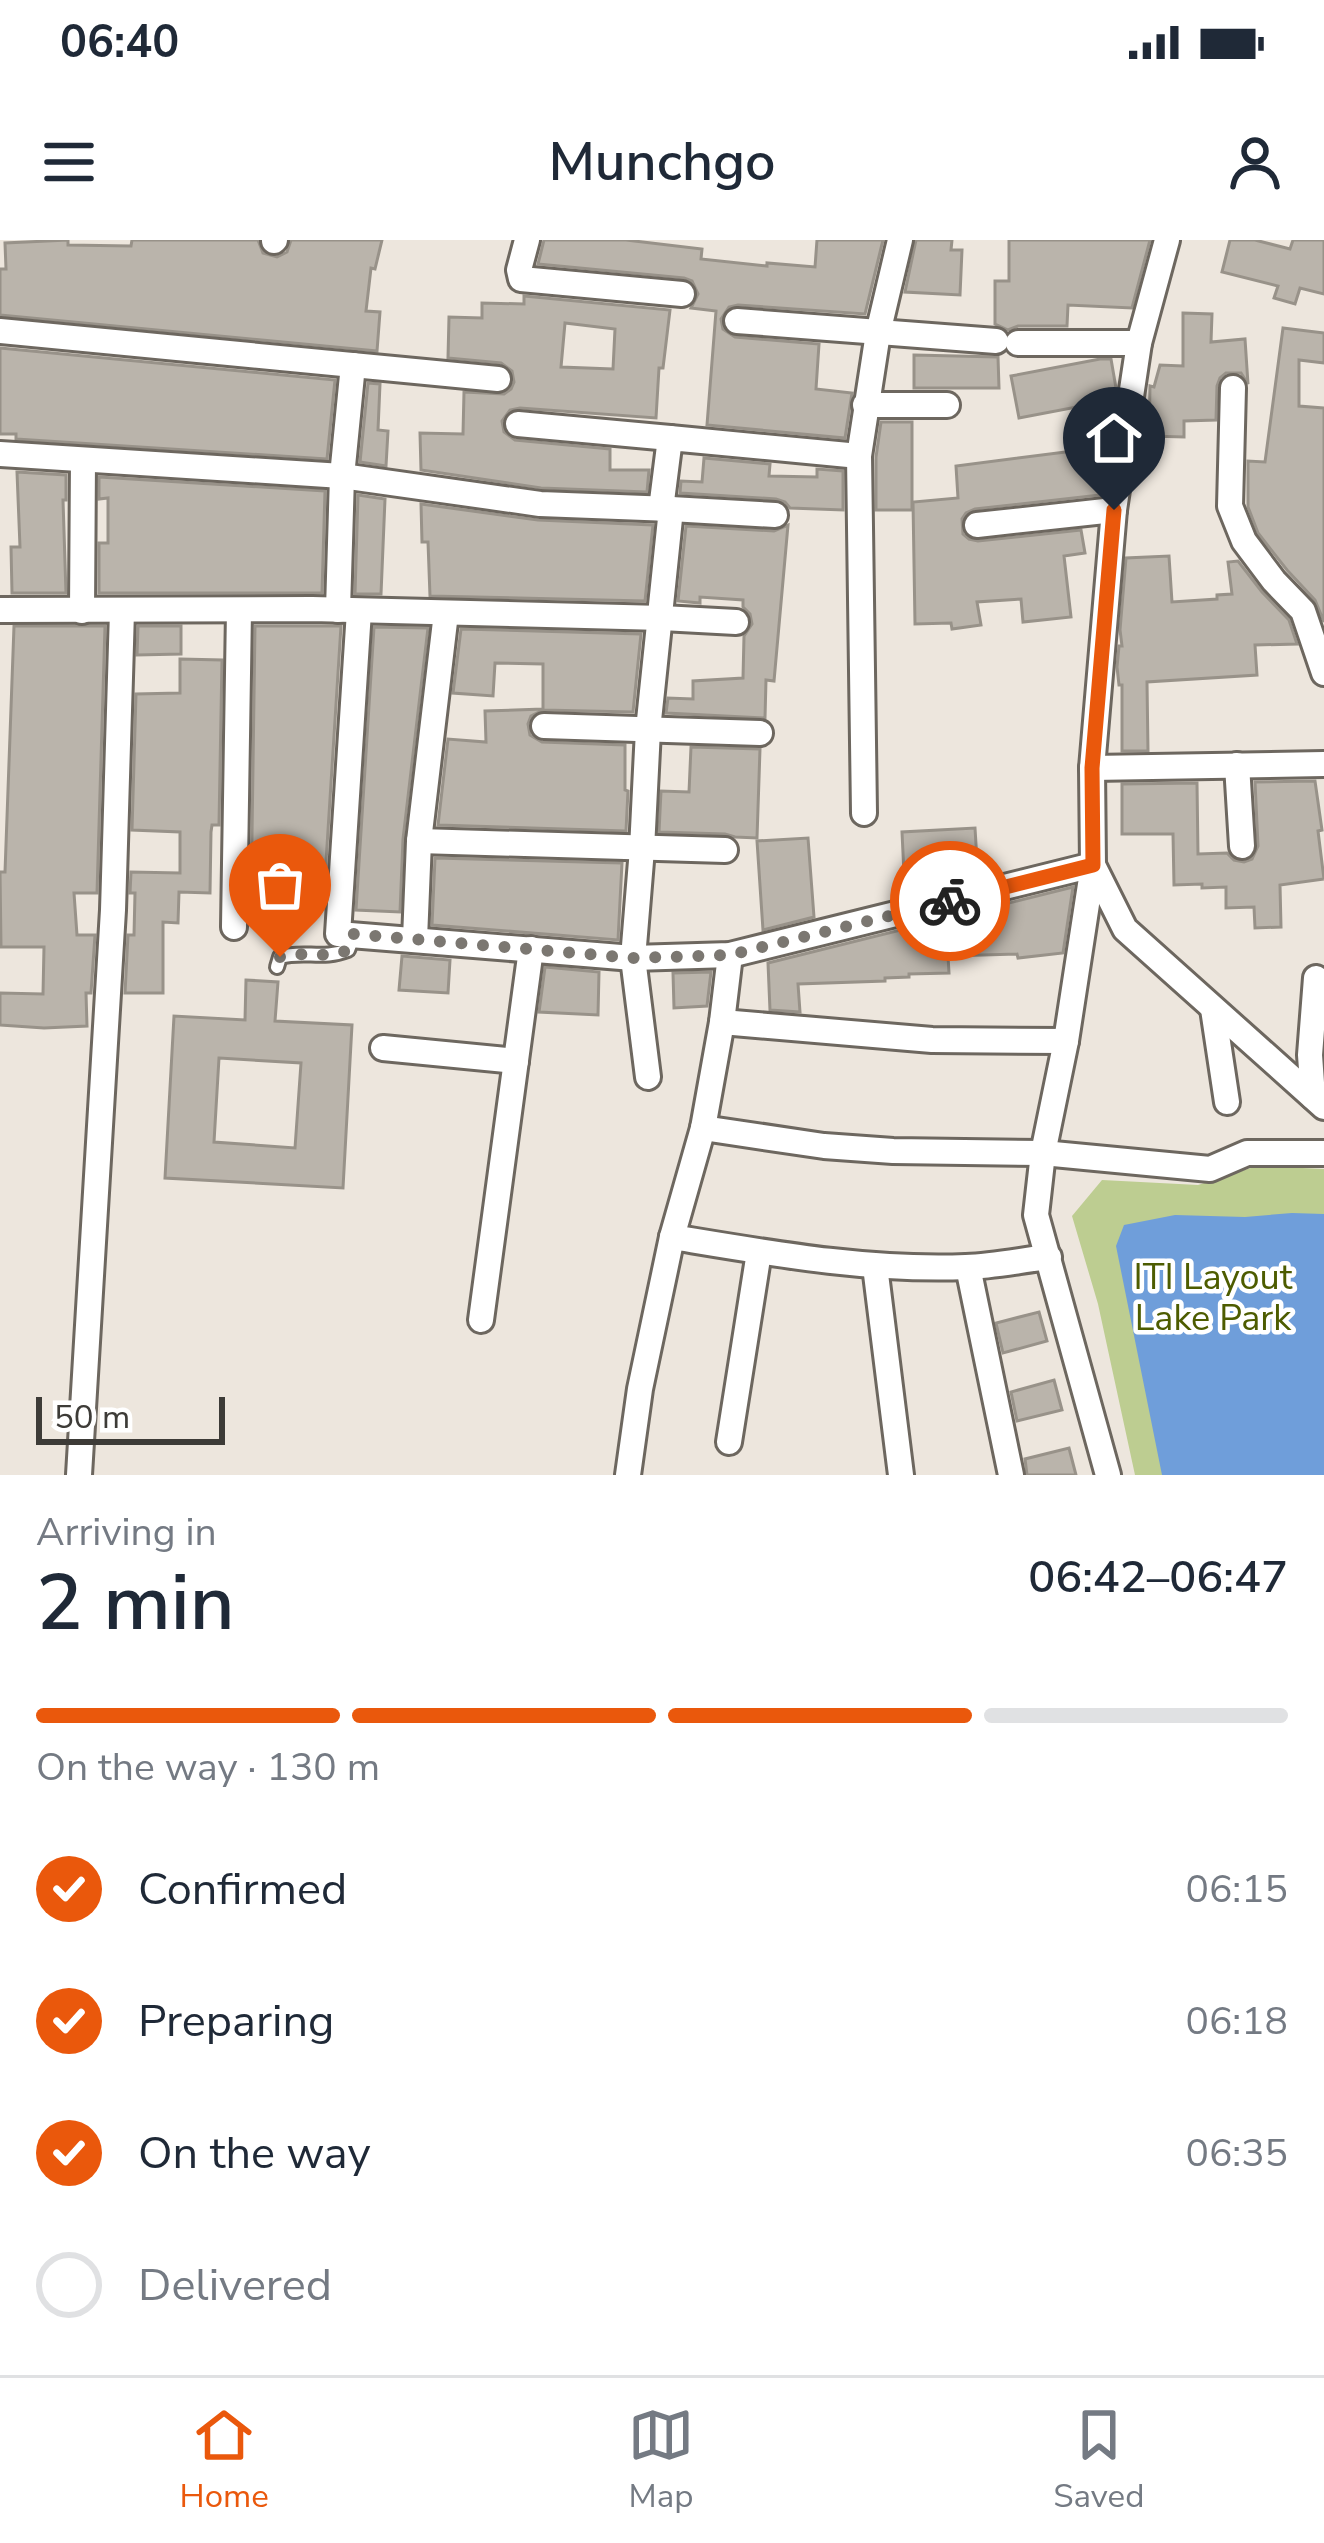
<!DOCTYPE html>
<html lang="en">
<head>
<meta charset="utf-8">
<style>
	body { margin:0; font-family:"Nunito Sans",sans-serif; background:#f6f6f7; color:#1f2937; height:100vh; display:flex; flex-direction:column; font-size:45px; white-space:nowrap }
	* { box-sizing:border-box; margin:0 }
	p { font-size:39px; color:#747a83 }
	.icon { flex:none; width:66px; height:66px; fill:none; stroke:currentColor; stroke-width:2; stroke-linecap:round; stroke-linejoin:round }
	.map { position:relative; height:1235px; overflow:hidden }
	.drawer { display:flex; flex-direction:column; background:#fff; flex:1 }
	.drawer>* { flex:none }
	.scale { position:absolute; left:36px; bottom:30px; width:189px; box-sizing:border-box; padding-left:12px; border:6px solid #3d3b37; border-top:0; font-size:33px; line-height:42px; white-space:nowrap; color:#3d3b37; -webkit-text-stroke:9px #fff; paint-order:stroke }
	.pin { position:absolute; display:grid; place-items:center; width:102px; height:102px; color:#fff; margin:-123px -51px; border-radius:50% 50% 50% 0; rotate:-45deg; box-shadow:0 0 12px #0007 }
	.pin .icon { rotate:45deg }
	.courier { position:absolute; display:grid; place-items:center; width:120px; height:120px; margin:-60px; border:9px solid #ea580c; border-radius:50%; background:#fff; color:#222; box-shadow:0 3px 15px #0007 }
	.headline em { font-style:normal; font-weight:600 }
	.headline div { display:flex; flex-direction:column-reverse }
	.headline { display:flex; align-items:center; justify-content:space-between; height:204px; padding:0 36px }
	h1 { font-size:78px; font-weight:600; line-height:90px }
	.bar { display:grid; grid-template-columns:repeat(4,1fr); gap:18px 12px; align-content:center; height:144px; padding:0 36px }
	.bar i { height:15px; border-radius:9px; background:#e0e1e3 }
	.bar .current { background:#ea580c }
	.bar p { grid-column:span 4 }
	ol { padding:0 36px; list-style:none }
	li { display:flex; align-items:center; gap:36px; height:132px }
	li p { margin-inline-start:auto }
	li .icon { padding:12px; border-radius:50%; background:#ea580c; color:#fff; stroke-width:4 }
	li:last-child { color:#747a83 }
	li i { width:66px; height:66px; border:6px solid #e0e1e3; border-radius:50% }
	.status { display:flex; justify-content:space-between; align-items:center; height:84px; padding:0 60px; background:#fff; direction:ltr }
	.status svg { height:33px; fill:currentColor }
	header { display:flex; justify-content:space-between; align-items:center; height:156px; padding:0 36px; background:#fff; font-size:54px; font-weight:600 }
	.tabs { display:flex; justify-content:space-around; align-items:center; height:168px; border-top:3px solid #e0e1e3; background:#fff; font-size:33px; color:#747a83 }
	.tabs a { display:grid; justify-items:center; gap:6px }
	.tabs .current { color:#ea580c }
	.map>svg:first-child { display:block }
	.green { fill:#bdcd91 }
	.water { fill:#6f9eda }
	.building { fill:#bab4ab; stroke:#989289; stroke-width:3; fill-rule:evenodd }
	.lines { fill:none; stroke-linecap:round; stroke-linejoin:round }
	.service-casing { stroke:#6d675f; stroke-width:18 }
	.minor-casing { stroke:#6d675f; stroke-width:30 }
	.service { stroke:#fff; stroke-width:12 }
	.minor { stroke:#fff; stroke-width:24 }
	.done { stroke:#7b7771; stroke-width:12; stroke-dasharray:0 21.6 }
	.route { stroke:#ea580c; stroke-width:15 }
	.labels { text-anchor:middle; stroke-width:9; stroke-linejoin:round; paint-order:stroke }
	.park-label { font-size:36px; fill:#4d5c00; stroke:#fff }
</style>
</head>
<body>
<div class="status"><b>06:40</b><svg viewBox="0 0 49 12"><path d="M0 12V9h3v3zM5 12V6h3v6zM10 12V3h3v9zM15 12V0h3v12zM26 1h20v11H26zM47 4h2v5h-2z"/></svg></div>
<header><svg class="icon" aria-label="menu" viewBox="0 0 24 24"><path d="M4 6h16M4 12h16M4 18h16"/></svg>Munchgo<svg class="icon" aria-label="person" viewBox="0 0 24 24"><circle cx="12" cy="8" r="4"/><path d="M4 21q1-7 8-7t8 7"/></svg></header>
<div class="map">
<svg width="1324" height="1235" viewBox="0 0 1324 1235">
	<rect width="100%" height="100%" fill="#ede6dd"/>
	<path class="green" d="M1257,926L1324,929V1235H1135L1098,1064L1072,976L1102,940L1198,945Z"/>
	<path class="water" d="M1292,973L1324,974V1235H1162L1116,1006L1124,985L1175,975L1245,977Z"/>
	<g class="building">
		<path d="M68,0V5L131,6L132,0H258L263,13L277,17L287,12L291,0H382L375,29L371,28L366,71L380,72L377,111L0,75V29H6L5,3Z"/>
		<path d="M544,0H626L702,9L701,19L767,26V23L815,27L817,0H883L865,74L738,65L729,67L721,79L723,89L735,97L819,104L816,149L852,153L845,198L707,185L716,71L691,68L698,54L692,41L684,38L538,24Z"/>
		<path d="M916,0H952L951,10H962L960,55L905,52Z"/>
		<path d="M1009,0H1150L1132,68L1068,65L1067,86H1018L1008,90L995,84V41H1009Z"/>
		<path d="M1230,0H1255L1290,9L1293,0H1324V54L1300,48L1295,64L1274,58L1278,46L1222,32Z"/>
		<path d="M524,56L670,70L663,128H659L656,178L520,168L510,170L502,181L504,192L515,200L610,209V230H649L647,252L541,248L421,230L420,193L463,194L464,152L504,154L511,149L514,142L512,131L501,123L448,118L449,77L482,78V63L524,64ZM565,83L615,89L613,129L561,127Z"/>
		<path d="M1183,73L1212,74L1211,102L1245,99L1248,144L1241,133H1226L1220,138L1217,146L1216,180L1184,181V197L1149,196L1150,146L1154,147L1160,125L1183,126Z"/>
		<path d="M1283,88L1324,93V123L1299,120V166L1324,168V382L1315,360L1287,330L1258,293L1248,267V221L1265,222Z"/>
		<path d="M0,108L335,140L327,219L16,199V194H0Z"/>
		<path d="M914,115L998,117L999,148H914Z"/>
		<path d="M1100,119H1111L1116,148L1114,157L1108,158L1111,179L1107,205L1092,207L1087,165L1019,178L1011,136Z"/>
		<path d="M368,143L380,144L378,190L388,191L386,226L360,222Z"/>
		<path d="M881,182H912V270H876V217Z"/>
		<path d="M1105,207L1100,255L975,269L966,273L962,279L963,294L969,299L978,301L1081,290L1085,313L1064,316L1071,377L1023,382L1021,359L977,362L981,385L952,389L951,383L915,384L913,262L958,258L956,226Z"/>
		<path d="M704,218L770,224L769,236L817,237V229L843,231V270L790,268L785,262L776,259L680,253L681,241L702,242Z"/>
		<path d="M17,232L66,235V260H63L66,353H12L11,307H20Z"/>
		<path d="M99,237L325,251L322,353H99V303H108V258L99,259Z"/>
		<path d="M358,255L385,259L381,354H355Z"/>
		<path d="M421,264L538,280L653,285L645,361L430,356L428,302H422Z"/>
		<path d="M788,285L774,441L766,440L765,478L666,473L668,458L693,459V441L743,438L744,396L752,384L750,374L743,367V360L700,357V363L678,361L686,286L774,291Z"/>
		<path d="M1169,316L1172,362L1217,359V355L1232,354L1228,322L1238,321L1262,352L1289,380L1297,404L1255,405L1257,435L1147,442L1148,511H1122V445H1119L1117,427L1119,406H1122L1120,390L1126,318Z"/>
		<path d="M14,386H105L97,653H74L77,695H95L91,753H86L87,786L44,788L0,785V753L43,754L44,707H1L0,632H5Z"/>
		<path d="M138,386H181V414L137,415Z"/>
		<path d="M255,386H341L323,669L300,671L299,665H251Z"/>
		<path d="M374,387L428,388L403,599L400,672L356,670Z"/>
		<path d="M461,389L641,394L633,472L543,470L531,476L528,484L530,495L542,502L625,505V550L628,551L626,591L438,585L448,499L486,502L485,471L543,469V424L495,423L493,456L453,453Z"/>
		<path d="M180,419L222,420L219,585H212L211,592L210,653L179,652L178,683L163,682V753H125L128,695H134L135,653H130L131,632L180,633V592L132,590L136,454L180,453Z"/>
		<path d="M691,507L760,509L757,598L735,597L725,594L659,592L661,551L689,552Z"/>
		<path d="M1315,541L1322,590L1318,591L1324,639L1280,645L1281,687L1255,688L1254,667L1226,668V647L1202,648V644L1174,645L1173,594H1122V544L1197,543L1198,614L1227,613L1234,620L1244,622L1252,619L1258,606L1255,542Z"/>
		<path d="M975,588L978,637L905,655L902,592Z"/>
		<path d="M808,598L814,677L763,690L757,601Z"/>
		<path d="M435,618L622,623L618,700L432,685Z"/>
		<path d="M1073,647L1063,713L1018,718L1017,714L948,716L949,733L909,734V737L885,738V741L798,744L800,772L770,770L768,723Z"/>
		<path d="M402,716L450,720L448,753L399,750Z"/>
		<path d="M545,727L599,732L598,775L539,772Z"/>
		<path d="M711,732L707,766L674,768L673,733Z"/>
		<path d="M246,740L278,742L275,781L352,785L343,948L165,938L174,776L245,780ZM219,818L301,823L295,908L214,902Z"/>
		<path d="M1039,1072L1047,1101L1003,1113L996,1083Z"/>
		<path d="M1054,1140L1062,1170L1017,1181L1011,1152Z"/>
		<path d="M1069,1208L1076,1235H1027L1025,1219Z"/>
	</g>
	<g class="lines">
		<defs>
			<path id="service" d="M277,727L280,717C304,710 323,720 348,710L353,697"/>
			<g id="minor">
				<path d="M527,0L519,30L521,39L682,54"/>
				<path d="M274,1L275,0"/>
				<path d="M737,81L996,101"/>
				<path d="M0,91L498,139"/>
				<path d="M1018,103H1139"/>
				<path d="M1233,148L1230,266L1244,301L1274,341L1303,371L1324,433"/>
				<path d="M865,165H947"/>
				<path d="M518,184L670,198"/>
				<path d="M0,214L342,236L540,264L671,269L648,490L642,609L633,718L648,837"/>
				<path d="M661,269L670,198L859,216"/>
				<path d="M671,269L775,275"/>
				<path d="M977,285L1114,270"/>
				<path d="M0,370L312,369L662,378L736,382"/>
				<path d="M338,370L342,236L353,125"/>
				<path d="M82,371L83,220"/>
				<path d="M359,371L338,694L633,718L730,715L1093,625L1125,689L1324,867"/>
				<path d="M544,486L760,493"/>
				<path d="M1237,525L1242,606"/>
				<path d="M1092,528L1324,524"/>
				<path d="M864,573L859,216L878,93L900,0"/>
				<path d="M419,601L725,610"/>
				<path d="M234,687L239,370"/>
				<path d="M415,699L419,601L446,373"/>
				<path d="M1213,769L1227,862"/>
				<path d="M722,782L932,800L1066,801"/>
				<path d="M383,808L516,821"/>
				<path d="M1313,857L1310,815L1316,738"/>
				<path d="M703,888L824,906L893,911L1043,913L1210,929L1247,913H1324"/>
				<path d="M672,997C769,1013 868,1031 966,1027C994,1026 1022,1020 1049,1017"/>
				<path d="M875,1026L901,1235"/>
				<path d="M968,1027L1011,1235"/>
				<path d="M481,1080L531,709"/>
				<path d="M729,1202L759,1012"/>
				<path d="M79,1235L113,670L122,371"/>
				<path d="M628,1235L640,1149L672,997L703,888L722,782L730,715"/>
				<path d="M1108,1235L1036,975L1043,913L1066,801L1093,625L1092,528L1114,270L1139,103L1167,0"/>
			</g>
		</defs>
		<use href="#service" class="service-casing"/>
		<use href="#minor" class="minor-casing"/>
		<use href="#service" class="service"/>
		<use href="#minor" class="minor"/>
	</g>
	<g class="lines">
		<path class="done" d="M280,717C303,710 323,720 348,710L353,694L633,718L730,715L950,661"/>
		<path class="route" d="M950,661L1093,625L1092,528L1114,270"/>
	</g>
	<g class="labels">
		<g class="park-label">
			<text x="1213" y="1049">ITI Layout<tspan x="1213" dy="41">Lake Park</tspan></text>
		</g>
	</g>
</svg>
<div class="scale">50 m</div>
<div class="pin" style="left:280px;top:717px;background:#ea580c"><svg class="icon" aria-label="bag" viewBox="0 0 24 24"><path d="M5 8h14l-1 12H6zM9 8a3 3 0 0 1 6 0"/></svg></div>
<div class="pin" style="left:1114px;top:270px;background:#1f2937"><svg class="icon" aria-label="home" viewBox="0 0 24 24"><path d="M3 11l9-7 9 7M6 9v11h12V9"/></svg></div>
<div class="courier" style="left:950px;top:661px"><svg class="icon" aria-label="bike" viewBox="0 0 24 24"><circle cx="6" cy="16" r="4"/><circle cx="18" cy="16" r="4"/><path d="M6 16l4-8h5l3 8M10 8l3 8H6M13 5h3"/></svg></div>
</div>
<section class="drawer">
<div class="headline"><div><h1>2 min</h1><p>Arriving in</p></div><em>06:42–06:47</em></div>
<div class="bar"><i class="current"></i><i class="current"></i><i class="current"></i><i></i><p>On the way · 130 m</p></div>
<ol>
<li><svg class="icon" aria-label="check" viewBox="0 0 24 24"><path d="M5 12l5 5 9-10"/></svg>Confirmed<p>06:15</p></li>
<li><svg class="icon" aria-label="check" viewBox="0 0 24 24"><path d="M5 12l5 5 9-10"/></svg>Preparing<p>06:18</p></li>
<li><svg class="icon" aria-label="check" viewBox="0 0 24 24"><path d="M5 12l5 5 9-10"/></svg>On the way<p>06:35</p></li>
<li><i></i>Delivered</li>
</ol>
</section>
<nav class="tabs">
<a class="current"><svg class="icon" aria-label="home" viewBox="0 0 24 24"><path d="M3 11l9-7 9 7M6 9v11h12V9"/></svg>Home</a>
<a><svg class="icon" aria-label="map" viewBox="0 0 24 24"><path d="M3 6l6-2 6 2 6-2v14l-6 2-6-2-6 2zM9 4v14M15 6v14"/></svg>Map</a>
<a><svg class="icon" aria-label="saved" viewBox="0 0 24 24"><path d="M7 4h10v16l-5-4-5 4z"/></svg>Saved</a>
</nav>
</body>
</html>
